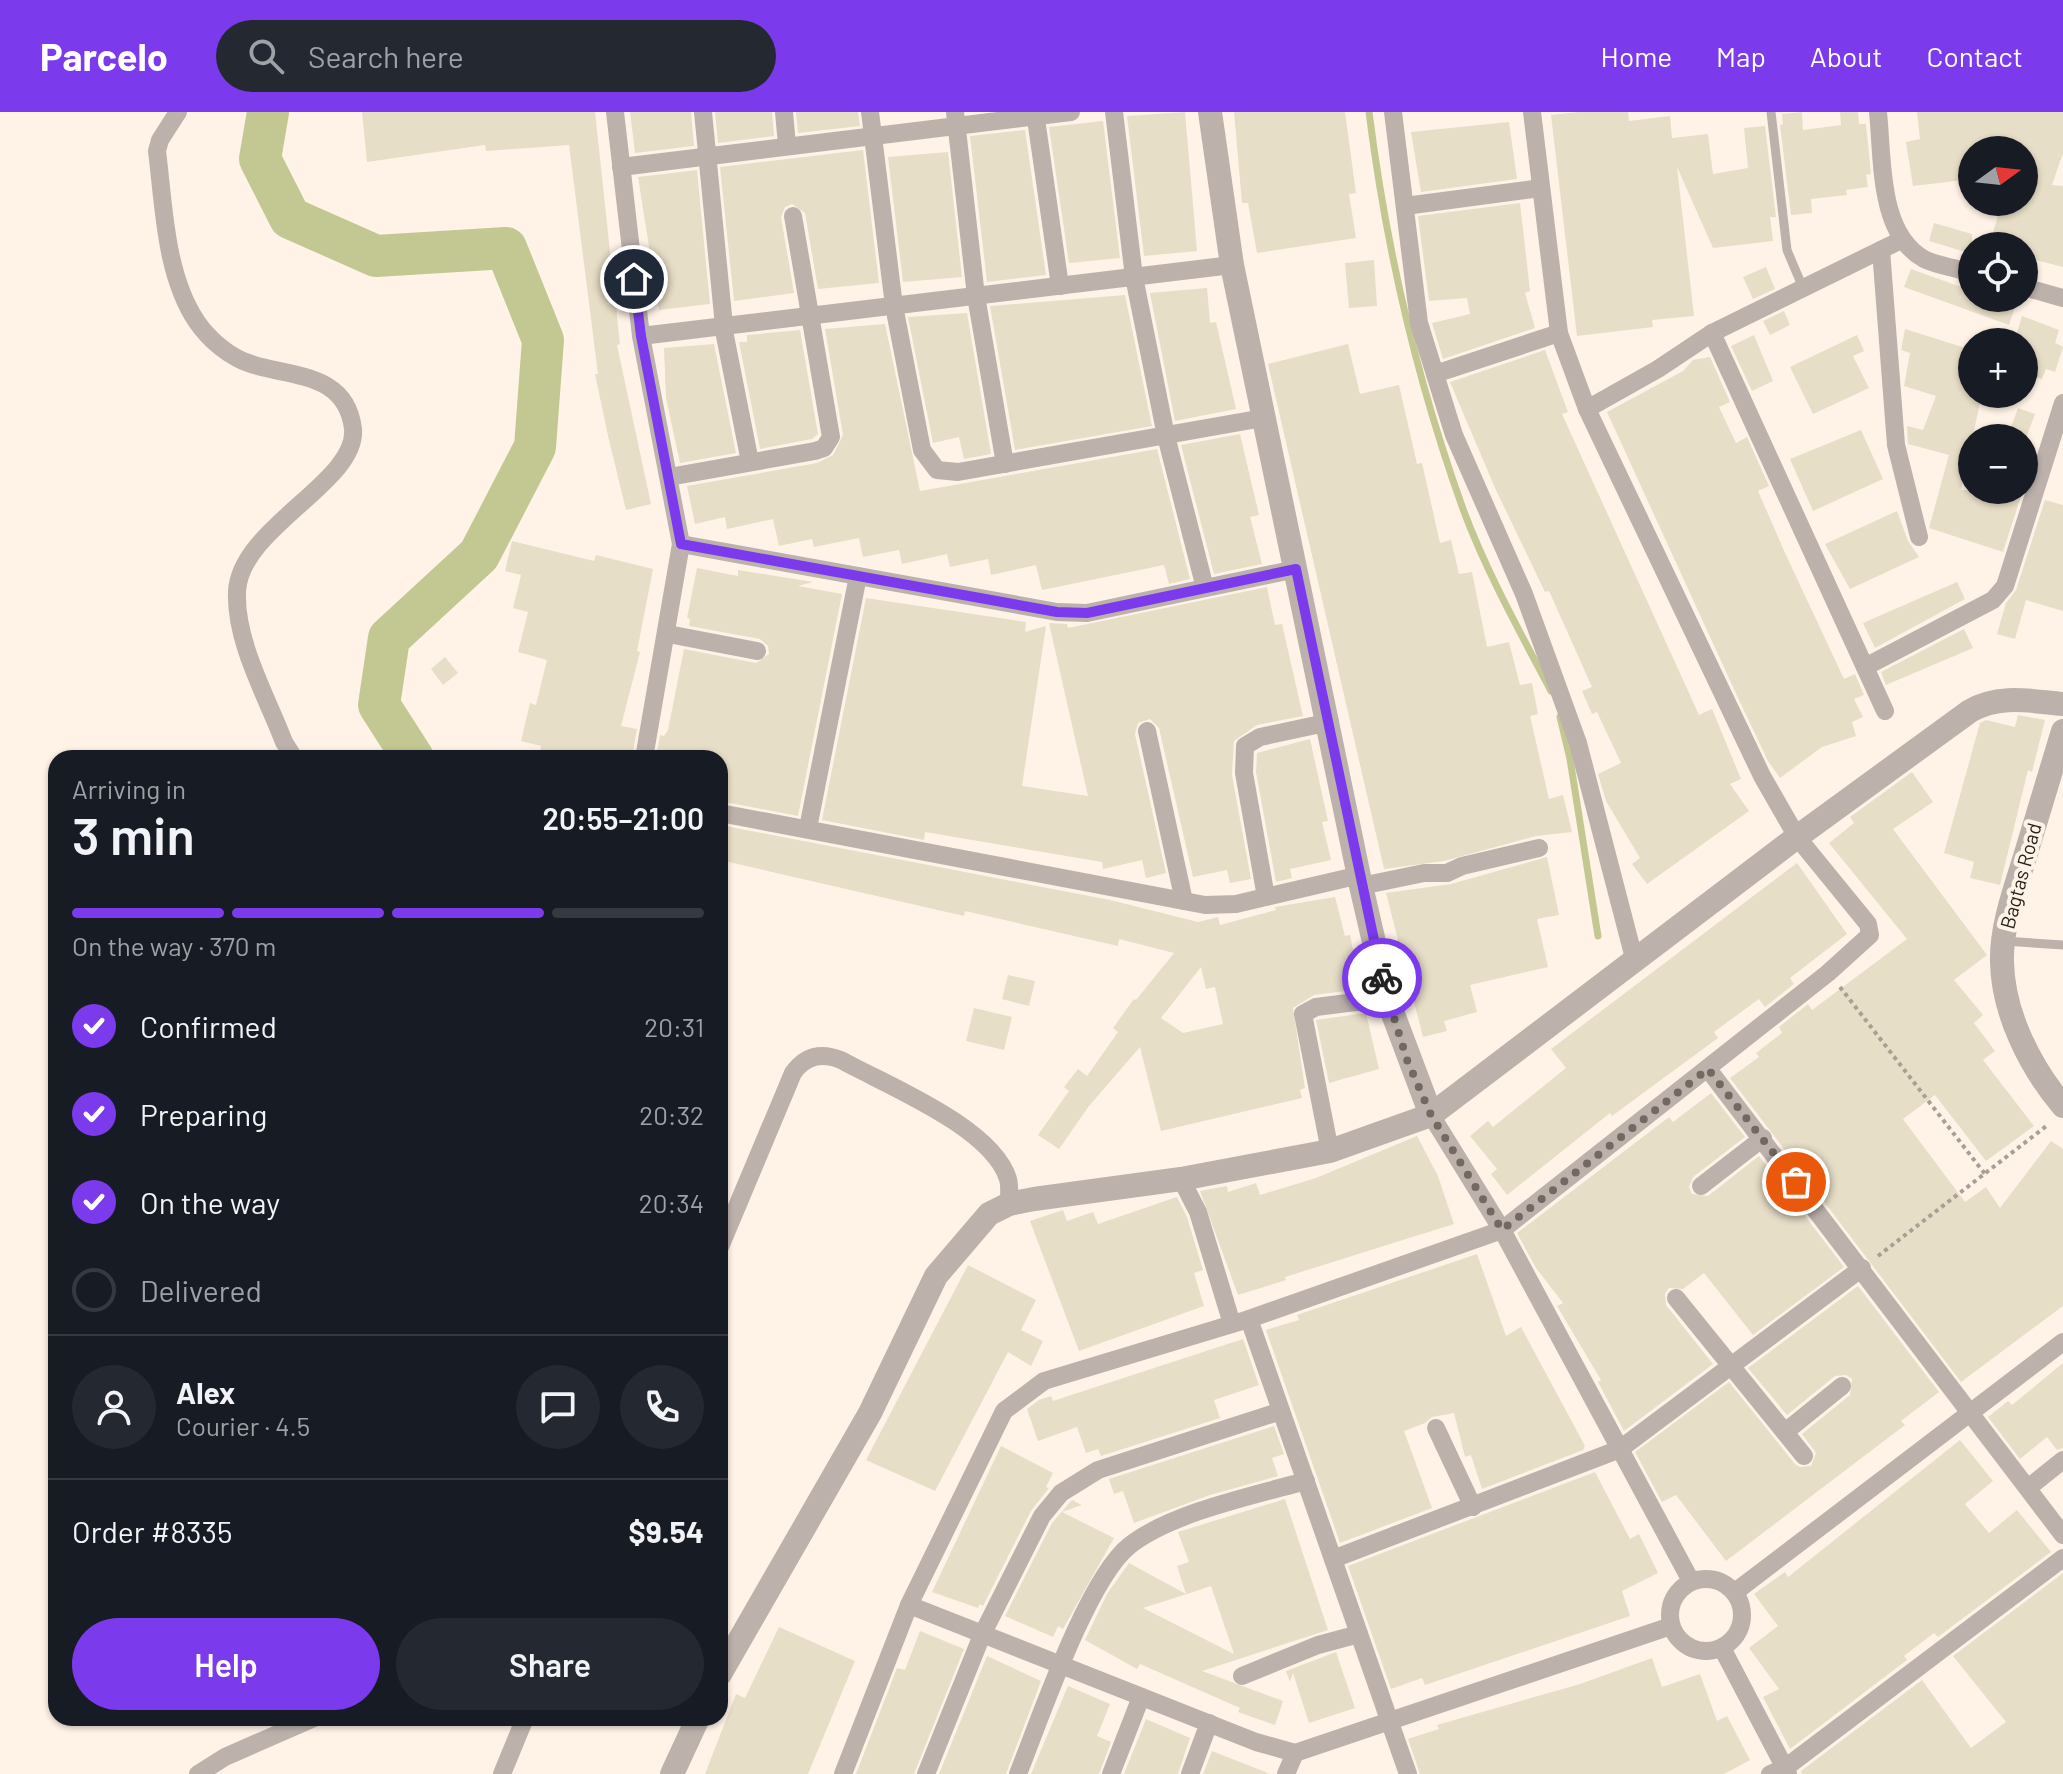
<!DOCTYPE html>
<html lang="en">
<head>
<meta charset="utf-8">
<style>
	body { margin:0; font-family:Barlow,sans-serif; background:#242831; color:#f1f3f6; height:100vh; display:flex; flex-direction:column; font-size:30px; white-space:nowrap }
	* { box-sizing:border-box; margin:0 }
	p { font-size:26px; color:#9ea1a6 }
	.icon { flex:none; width:44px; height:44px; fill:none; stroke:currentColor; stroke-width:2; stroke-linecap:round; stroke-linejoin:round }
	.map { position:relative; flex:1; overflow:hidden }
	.sheet { position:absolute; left:48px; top:638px; width:680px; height:976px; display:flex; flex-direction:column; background:#171b24; border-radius:24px; box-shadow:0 2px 6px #0004 }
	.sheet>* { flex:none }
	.needle { width:52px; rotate:75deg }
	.fabs { position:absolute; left:1958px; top:24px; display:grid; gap:16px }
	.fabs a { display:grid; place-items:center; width:80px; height:80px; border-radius:50%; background:#171b24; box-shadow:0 2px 6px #0004; font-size:40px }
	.pin { position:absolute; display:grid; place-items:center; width:68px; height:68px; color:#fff; margin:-34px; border:4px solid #fff; border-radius:50%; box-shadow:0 2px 8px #0007 }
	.courier { position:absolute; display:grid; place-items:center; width:80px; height:80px; margin:-40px; border:6px solid #7c3aed; border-radius:50%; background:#fff; color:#222; box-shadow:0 2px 10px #0007 }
	.head em { font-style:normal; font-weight:600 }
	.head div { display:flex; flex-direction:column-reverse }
	.head { display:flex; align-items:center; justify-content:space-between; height:136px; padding:0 24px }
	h1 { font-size:52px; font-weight:600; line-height:60px }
	.bar { display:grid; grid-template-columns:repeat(4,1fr); gap:12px 8px; align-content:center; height:96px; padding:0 24px }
	.bar i { height:10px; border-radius:6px; background:#363941 }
	.bar .selected { background:#7c3aed }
	.bar p { grid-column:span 4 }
	.line { display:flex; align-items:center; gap:20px; padding:0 24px; border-top:2px solid #363941 }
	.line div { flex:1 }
	.round { display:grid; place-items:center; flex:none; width:84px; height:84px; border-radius:42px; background:#242831 }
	ol { padding:0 24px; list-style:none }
	li { display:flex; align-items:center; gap:24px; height:88px }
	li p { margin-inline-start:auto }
	li .icon { padding:8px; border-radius:50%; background:#7c3aed; color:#fff; stroke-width:4 }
	li:last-child { color:#9ea1a6 }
	li i { width:44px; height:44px; border:4px solid #363941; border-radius:50% }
	.cta { display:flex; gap:16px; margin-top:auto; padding:16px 24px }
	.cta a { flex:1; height:92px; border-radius:48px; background:#7c3aed; color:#fff; font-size:32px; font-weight:600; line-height:92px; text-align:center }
	.cta a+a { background:#242831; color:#f1f3f6 }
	header { display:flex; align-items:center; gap:48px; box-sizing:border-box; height:112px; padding:0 40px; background:#7c3aed; color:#fff }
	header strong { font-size:38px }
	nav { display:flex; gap:44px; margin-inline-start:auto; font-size:28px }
	.search { width:560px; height:72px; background:#242831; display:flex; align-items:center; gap:20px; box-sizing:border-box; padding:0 28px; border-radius:44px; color:#9ea1a6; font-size:30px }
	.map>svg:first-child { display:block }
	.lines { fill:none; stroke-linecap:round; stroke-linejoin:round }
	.stream { stroke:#c3c892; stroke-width:7 }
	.river { stroke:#c3c892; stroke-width:42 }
	.building { fill:#e7dec7; fill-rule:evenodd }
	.path { stroke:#a99f95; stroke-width:4; stroke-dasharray:4 4; stroke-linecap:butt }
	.service { stroke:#bdb1ac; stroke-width:9 }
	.minor { stroke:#bdb1ac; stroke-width:18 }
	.tertiary { stroke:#bdb1ac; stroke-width:24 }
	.done { stroke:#726960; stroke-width:8; stroke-dasharray:0 14.4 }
	.route { stroke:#7c3aed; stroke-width:10 }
	.labels { text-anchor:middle; stroke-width:8; stroke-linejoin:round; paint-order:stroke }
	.street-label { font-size:20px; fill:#261f18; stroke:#fff3e7 }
</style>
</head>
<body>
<header>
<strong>Parcelo</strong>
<div class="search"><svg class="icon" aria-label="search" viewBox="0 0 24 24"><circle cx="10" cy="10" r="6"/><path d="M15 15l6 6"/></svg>Search here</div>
<nav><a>Home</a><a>Map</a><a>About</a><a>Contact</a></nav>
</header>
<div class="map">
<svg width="2063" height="1662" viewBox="0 0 2063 1662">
	<rect width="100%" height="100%" fill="#fff3e7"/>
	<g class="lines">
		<g class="stream">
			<path d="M1369,0C1386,135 1417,269 1463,397C1486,459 1520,520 1551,579"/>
			<path d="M1560,605L1570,647L1598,824"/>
		</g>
		<path class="river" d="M268,0L260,47L290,106L376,144L506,136L543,228L535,335L479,443L389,526L379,593L413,646"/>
	</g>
	<g class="building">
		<path d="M362,0H595L620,232L617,233L651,392L626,398L608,324L595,262H598L569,33L486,39L485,33L367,50Z"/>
		<path d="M630,0H691L694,34L635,41Z"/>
		<path d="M715,0H772L774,24L718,31Z"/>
		<path d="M796,0H858L860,14L798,21Z"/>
		<path d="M1185,0L1197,139L1144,144L1127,4Z"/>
		<path d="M1234,0H1345L1356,81L1349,82L1356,126L1257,141L1248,91H1242Z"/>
		<path d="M1578,0H1628L1629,9L1670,4L1672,26L1708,22L1713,62L1748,56L1744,16L1765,14L1776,105H1770L1773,129L1713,136L1677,55L1694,204L1652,208L1653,215L1577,224L1551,3Z"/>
		<path d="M1802,0L1803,18L1841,13L1840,0H1858L1859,12H1866L1871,62L1866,63L1868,75L1846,78L1847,83L1811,87L1812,101L1791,103L1780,13L1783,12L1782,2Z"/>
		<path d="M1917,0H2063V41L2052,73L2063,74V155L2024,145V134H1989L2002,90H2024V38H1972V67L1913,74L1906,30L1920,27Z"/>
		<path d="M1103,9L1120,146L1069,151L1049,15Z"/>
		<path d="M1509,10L1517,67L1421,80L1411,20Z"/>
		<path d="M1025,18L1046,163L987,170L970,24Z"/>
		<path d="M863,38L879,171L818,177L805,101L792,92L785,95L781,105L794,181L734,189L720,55Z"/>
		<path d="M948,40L962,165L903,170L888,45Z"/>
		<path d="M697,58L710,192L659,198L638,65Z"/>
		<path d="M1520,91L1530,179L1525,181L1535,216L1443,247L1432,211L1470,202L1467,186L1429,189L1418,104Z"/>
		<path d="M1934,111L1972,122V142L1929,129Z"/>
		<path d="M1374,148L1377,194L1349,196L1345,151Z"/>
		<path d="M1766,155L1775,177L1753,187L1743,165Z"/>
		<path d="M1911,157L1972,179V186H1990L2015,195L2009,213L1904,175Z"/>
		<path d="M1207,176L1210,211L1216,210L1236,297L1175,309L1150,181Z"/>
		<path d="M1125,183L1152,314L1015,338L990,194Z"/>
		<path d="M1784,199L1790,213L1770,223L1763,209Z"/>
		<path d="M967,201L991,342L964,347L959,325L933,331L908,205Z"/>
		<path d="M2022,204L2059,218L2055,231L2063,235L2055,260L2046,257L2042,267L2024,261V230H2014Z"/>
		<path d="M885,212L920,379L1157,337L1190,467L1169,472L1164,453L1042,478L1036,453L991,463L988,447L950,455L947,442L902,452L899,438L863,445L859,426L814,435L812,427L779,434L773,407L727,417L725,405L695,412L687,374L817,351L833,343L843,323L825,217Z"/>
		<path d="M1905,217L1972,238V282H1982L1961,378L2022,381L2003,440L1929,416L1949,343L1908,332L1907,314L1923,318L1936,284L1904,274L1910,241L1901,238Z"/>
		<path d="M800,218L818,322L812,327L760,337L739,230H747V223Z"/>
		<path d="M1754,223L1773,269L1752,279L1731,234Z"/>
		<path d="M1857,223L1864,239L1853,244L1869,276L1813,302L1790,255Z"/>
		<path d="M714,232L736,341L680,351L666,286L664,236Z"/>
		<path d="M1348,232L1360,282L1399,273L1417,352L1422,351L1440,431L1451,428L1459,462L1472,460L1487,535L1509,530L1520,573L1532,571L1538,602L1530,604L1549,687L1563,683L1572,720L1536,724L1444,749L1384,757L1268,252Z"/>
		<path d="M1545,238L1568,300L1562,302L1699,603L1712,597L1741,667L1730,672L1749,699L1647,772L1632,752L1640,746L1606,689L1598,662L1621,651L1597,600L1592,602L1582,579L1592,575L1549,479L1545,480L1495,376L1450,270Z"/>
		<path d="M1710,245L1730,290L1719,295L1736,331L1747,325L1769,374L1758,379L1786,443L1844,567L1855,562L1864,583L1854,587L1863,605L1852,610L1856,624L1822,635L1780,666L1768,649L1738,586L1607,300L1683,259L1693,248Z"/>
		<path d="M2018,296L2035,302L2026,326H2007Z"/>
		<path d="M1861,318L1883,367L1813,399L1790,347Z"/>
		<path d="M1240,322L1259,403L1250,405L1262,452L1214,462L1181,333Z"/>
		<path d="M2045,388L2063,393V499L2026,488L2015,527L1997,522L2006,491L2016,478Z"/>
		<path d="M1897,399L1908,429L1919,445L1850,477L1825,432Z"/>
		<path d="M512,429L594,449L596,443L653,457L637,539L640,540L621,614L637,617L632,646H539L541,634L521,629L530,591L536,593L547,548L518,540L528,500L513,496L521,463L505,459Z"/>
		<path d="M697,456L738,464V458L813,470L798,474L842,482L798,704L720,689V646L688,643V646H656L660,623L664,624L668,618L684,537L756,551L769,542L768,534L760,527L689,514L690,507L687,506Z"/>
		<path d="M1957,470L1965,487L1875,536L1863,511Z"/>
		<path d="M1267,475L1275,513L1282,512L1303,604L1257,613L1234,629L1232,663L1251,767L1230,771L1227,758L1193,765L1159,616L1150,607L1138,611L1135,622L1166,761L1146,766L1142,748L1103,757L1102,750L925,720L924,728L822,708L866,486L1026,510L1025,520L1046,514L1022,674L1088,684L1049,511L1067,512L1068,516Z"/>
		<path d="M1964,517L1973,536L1886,573L1881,560Z"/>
		<path d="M445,545L458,561L443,573L431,557Z"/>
		<path d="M2018,603L2045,608L2032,660L2028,658L2000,773L1970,766L1974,750L1944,741L1980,611L1986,608L2015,615Z"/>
		<path d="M1310,627L1328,709L1322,710L1331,748L1290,757L1292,766L1276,770L1256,660L1257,641Z"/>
		<path d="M1912,660L1933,690L1893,717L1987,843L1954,868L1983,903L1974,911L1995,939L1983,948L2034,1014L1986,1049L1935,983L1903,1007L1965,1090L1986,1075L2000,1096L2051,1029L2063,1037V1194L1961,1270L1730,966L1759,945L1756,941L1782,921L1779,915L1808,892L1812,898L1907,827L1829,731L1854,711L1850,705Z"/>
		<path d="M720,713L1110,788L1198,810L1218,805L1220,813L1276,798L1275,795L1335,785L1345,824L1350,823L1361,877L1314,883L1293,896L1305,976L1300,978L1302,986L1161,1019L1140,935L1089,994L1059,1037L1038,1023L1069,979L1064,975L1078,957L1087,964L1118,920L1113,916L1134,887L1136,888L1174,841L1119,827L1118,834L965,799L964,804L720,748ZM1201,855L1206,877L1215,875L1223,912L1183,921L1161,906Z"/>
		<path d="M1547,745L1559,803L1537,807L1548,855L1470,873L1477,900L1444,909L1447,919L1423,925L1386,781L1451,772Z"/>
		<path d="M1797,751L1847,822L1790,866L1794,872L1765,895L1759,887L1714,920L1718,926L1612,1004L1610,1001L1507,1083L1491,1062L1497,1057L1470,1024L1488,1009L1493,1015L1566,956L1551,937Z"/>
		<path d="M1008,863L1035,869L1029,894L1002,887Z"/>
		<path d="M974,896L1012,905L1004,938L966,929Z"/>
		<path d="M1366,901L1379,957L1329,971L1316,908Z"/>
		<path d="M1711,981L1745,1025L1693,1065L1689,1075L1692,1082L1708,1084L1759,1044L1844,1155L1753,1223L1704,1161L1683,1177L1669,1176L1665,1182L1666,1193L1713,1252L1624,1319L1598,1270L1601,1268L1557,1194L1563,1191L1536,1156L1517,1121L1669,1005L1673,1010Z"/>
		<path d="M1417,1024L1438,1064L1454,1112L1285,1165L1286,1168L1238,1183L1200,1079L1227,1074L1228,1080L1256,1071L1260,1083L1316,1066Z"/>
		<path d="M1177,1085L1187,1105L1203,1158L1194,1161L1204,1194L1079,1239L1030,1109L1063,1098L1067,1109L1093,1100L1098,1112Z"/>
		<path d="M1477,1142L1506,1224L1521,1215L1585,1334L1583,1338L1482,1377L1471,1343L1465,1345L1454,1301L1432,1305L1425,1311L1404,1319L1432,1396L1340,1431L1266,1218L1299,1208L1297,1203Z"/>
		<path d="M968,1153L1036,1188L1021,1218L1043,1229L1031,1254L1008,1240L935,1379L866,1348Z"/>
		<path d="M1858,1174L1939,1280L1901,1309L1905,1313L1726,1449L1676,1383L1662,1390L1635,1340L1729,1270L1795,1352L1800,1355L1811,1354L1816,1341L1802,1322L1850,1283L1852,1267L1846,1263L1835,1264L1787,1303L1748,1256Z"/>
		<path d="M1243,1227L1259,1273L1214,1288L1220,1306L1101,1344L1098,1337L1086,1341L1077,1315L1038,1329L1027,1297L1039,1288L1051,1284L1053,1289Z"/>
		<path d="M2063,1251V1336L2057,1338L2047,1325L2020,1347L1988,1305L2008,1289L2012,1293Z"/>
		<path d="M1274,1314L1284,1342L1272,1346L1278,1364L1210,1383L1134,1411L1123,1379L1114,1382L1109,1367Z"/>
		<path d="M1960,1328L1993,1369L1965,1392L1989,1421L2017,1398L2051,1440L1938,1525L1934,1521L1904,1544L1907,1548L1790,1637L1763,1585L1779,1577L1749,1536L1778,1514L1754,1482L1785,1460L1788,1465Z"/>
		<path d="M1001,1334L1053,1361L1046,1375L1049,1376L1031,1399L983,1494L980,1492L978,1496L932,1480Z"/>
		<path d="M1595,1360L1630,1427L1639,1422L1658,1461L1622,1479L1630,1504L1425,1573L1422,1566L1391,1577L1348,1454Z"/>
		<path d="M1285,1387L1328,1518L1202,1559L1283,1589L1275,1613L1238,1600L1240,1596L1140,1552L1137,1557L1085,1528L1107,1482L1129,1451L1186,1482L1177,1454L1189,1450L1178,1420ZM1211,1474L1234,1542L1143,1496L1187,1482Z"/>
		<path d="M1072,1388L1082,1393L1062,1400L1114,1426L1063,1517L1058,1514L1053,1525L1005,1504L1052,1411Z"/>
		<path d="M2063,1461V1662H1802L1801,1659L1922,1568L1971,1636L2006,1610L1953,1544Z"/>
		<path d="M779,1515L855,1549L808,1662H705L736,1582L745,1586Z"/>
		<path d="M920,1519L964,1537L914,1662H856L897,1556L905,1558Z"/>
		<path d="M1336,1540L1355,1596L1309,1611L1293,1561L1290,1570L1286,1559Z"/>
		<path d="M987,1544L1041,1569L1006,1662H939Z"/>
		<path d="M1652,1546L1662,1575L1700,1562L1717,1609L1727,1604L1750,1648L1724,1662H1420L1408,1627L1439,1617L1437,1613L1580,1572Z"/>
		<path d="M1068,1574L1110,1592L1097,1624L1111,1630L1099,1662H1031Z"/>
		<path d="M1146,1607L1190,1626L1178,1662H1124Z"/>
		<path d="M1212,1639L1268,1661V1662H1203Z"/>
	</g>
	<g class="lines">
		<g class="path">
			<path d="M1840,875L1985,1062"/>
			<path d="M1878,1144L2049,1012"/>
		</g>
		<g class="service">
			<path d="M1771,0L1787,138L1803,176"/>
			<path d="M2004,829L2063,833"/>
		</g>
		<g class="minor">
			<path d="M178,0L160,28L157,39C164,94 165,163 197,210C208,226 225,241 243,249C282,266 346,256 353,317C358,370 239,416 237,480C235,530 267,585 284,630L294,646"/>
			<path d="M615,0L641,224L681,432L644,646"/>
			<path d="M703,0L725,224L750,350"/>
			<path d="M784,0L787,33"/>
			<path d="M870,0L894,194L922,338L937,358L958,360L1263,306"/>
			<path d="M955,0L976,184L1005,352"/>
			<path d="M1035,0L1060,174"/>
			<path d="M1114,0L1134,165L1166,324L1205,476"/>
			<path d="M1393,0L1419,211L1454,323L1524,482L1578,631L1635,850"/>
			<path d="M1878,0C1883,47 1878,121 1924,147C1938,154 1957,156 1972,161"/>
			<path d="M621,55L1071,0"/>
			<path d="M1405,94L1541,76"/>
			<path d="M1881,138L1896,333L1919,425"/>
			<path d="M2024,175L2063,186"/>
			<path d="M1712,221L1885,599"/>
			<path d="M641,224L1232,153"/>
			<path d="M1435,262L1559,221"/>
			<path d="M1587,297L1658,257L1712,221L1901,128"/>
			<path d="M669,365L815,339L824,336L831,325L793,104"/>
			<path d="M681,432L1057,500L1087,501L1296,457"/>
			<path d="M668,522L757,539"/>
			<path d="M1865,555L1993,488L2005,474L2063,291"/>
			<path d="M1147,619L1184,789"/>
			<path d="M720,701L1205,793L1236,792L1360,763"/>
			<path d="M808,716L858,464"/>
			<path d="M1361,774L1424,761H1447L1462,754L1539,736"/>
			<path d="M1266,785L1244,661L1245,634L1260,625L1330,610"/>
			<path d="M1708,957L2063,1423"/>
			<path d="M1431,1003L1502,1118L1691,1469"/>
			<path d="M1330,1039L1303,902L1316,895L1387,886"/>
			<path d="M1181,1067L1198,1100L1232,1212"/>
			<path d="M1701,1074L1763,1026"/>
			<path d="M720,1135L793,961C805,944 821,940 841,948C886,973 992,1015 1008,1067C1010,1074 1009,1084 1009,1092"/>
			<path d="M1676,1186L1804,1344"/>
			<path d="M1249,1207L1408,1662"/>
			<path d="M1436,1316L1473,1395"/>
			<path d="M1785,1320L1842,1274"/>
			<path d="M2028,1376L2063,1348"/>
			<path d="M1333,1447L1620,1337L1862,1156"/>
			<circle cx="1706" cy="1503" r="36"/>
			<path d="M1735,1480L2063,1230"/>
			<path d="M909,1493L1256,1630L1295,1641L1671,1514"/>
			<path d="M1722,1536L1788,1662"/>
			<path d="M1242,1564L1318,1533L1359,1522"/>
			<path d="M198,1662L225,1645L314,1606"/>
			<path d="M502,1662L525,1606"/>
			<path d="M843,1662L909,1493L1004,1299L1044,1269L1249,1207L1502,1118L1828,861L1870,823L1868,812L1797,725L1762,664L1587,297L1559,221L1532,0"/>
			<path d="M926,1662L982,1523L1042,1404L1061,1381L1098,1358L1281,1299"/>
			<path d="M1018,1662C1040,1607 1087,1468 1129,1434C1170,1401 1255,1383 1306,1369"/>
			<path d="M1111,1662L1141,1585"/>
			<path d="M1190,1662L1209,1611"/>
			<path d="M1286,1662L1295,1641"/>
			<path d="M1770,1662L1785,1656L2063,1446"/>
		</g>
		<g class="tertiary">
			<path d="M1210,0L1232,153L1361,774L1387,886L1431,1003"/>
			<path d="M2063,619C2050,662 2037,705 2024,748C2014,780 2001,816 2002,850C2003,901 2030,955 2063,994"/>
			<path d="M720,1562L870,1301L936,1164L989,1102L1009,1092L1034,1087L1181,1067L1330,1039L1431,1003L1797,725L1970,599C1999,582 2030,589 2063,592"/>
			<path d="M672,1662L698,1606"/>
		</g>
	</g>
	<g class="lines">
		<path class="done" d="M1382,866L1407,948L1431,1003L1502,1118L1708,957L1796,1070"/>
		<path class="route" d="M634,167L641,224L681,432L1057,500L1087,501L1296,457L1382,866"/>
	</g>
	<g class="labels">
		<g class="street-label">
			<text transform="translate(2021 764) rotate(-75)" y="7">Bagtas Road</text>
		</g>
	</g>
</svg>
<div class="fabs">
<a><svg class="needle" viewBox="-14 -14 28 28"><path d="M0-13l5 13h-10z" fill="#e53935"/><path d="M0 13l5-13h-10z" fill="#9ea1a6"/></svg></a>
<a><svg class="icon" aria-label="locate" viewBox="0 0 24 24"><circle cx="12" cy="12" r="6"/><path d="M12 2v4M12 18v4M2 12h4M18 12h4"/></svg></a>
<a>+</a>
<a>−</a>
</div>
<div class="pin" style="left:1796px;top:1070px;background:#ea580c"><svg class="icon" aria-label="bag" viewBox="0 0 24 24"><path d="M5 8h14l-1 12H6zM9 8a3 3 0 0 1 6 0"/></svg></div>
<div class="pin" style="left:634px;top:167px;background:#1f2937"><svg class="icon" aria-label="home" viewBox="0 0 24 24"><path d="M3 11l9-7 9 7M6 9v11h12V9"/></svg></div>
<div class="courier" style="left:1382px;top:866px"><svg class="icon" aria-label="bike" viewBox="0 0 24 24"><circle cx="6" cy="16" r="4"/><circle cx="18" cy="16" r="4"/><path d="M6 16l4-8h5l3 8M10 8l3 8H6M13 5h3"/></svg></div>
<section class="sheet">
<div class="head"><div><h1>3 min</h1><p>Arriving in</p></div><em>20:55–21:00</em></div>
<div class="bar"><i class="selected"></i><i class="selected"></i><i class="selected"></i><i></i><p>On the way · 370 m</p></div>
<ol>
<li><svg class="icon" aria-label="check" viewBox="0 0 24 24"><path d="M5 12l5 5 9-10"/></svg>Confirmed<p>20:31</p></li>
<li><svg class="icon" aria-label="check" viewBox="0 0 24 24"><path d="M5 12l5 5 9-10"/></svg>Preparing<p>20:32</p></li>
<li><svg class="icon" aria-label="check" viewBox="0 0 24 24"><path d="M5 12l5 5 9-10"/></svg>On the way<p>20:34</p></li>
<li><i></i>Delivered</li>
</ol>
<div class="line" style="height:144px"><a class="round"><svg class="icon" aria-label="person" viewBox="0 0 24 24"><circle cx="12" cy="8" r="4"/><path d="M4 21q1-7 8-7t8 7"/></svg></a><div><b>Alex</b><p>Courier · 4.5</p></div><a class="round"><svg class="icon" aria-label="chat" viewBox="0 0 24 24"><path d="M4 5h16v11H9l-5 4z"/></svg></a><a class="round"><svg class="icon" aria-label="phone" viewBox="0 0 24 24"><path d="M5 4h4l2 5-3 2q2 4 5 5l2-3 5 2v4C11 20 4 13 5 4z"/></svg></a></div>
<div class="line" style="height:104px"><div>Order #8335</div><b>$9.54</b></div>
<div class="cta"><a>Help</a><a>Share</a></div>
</section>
</div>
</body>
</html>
